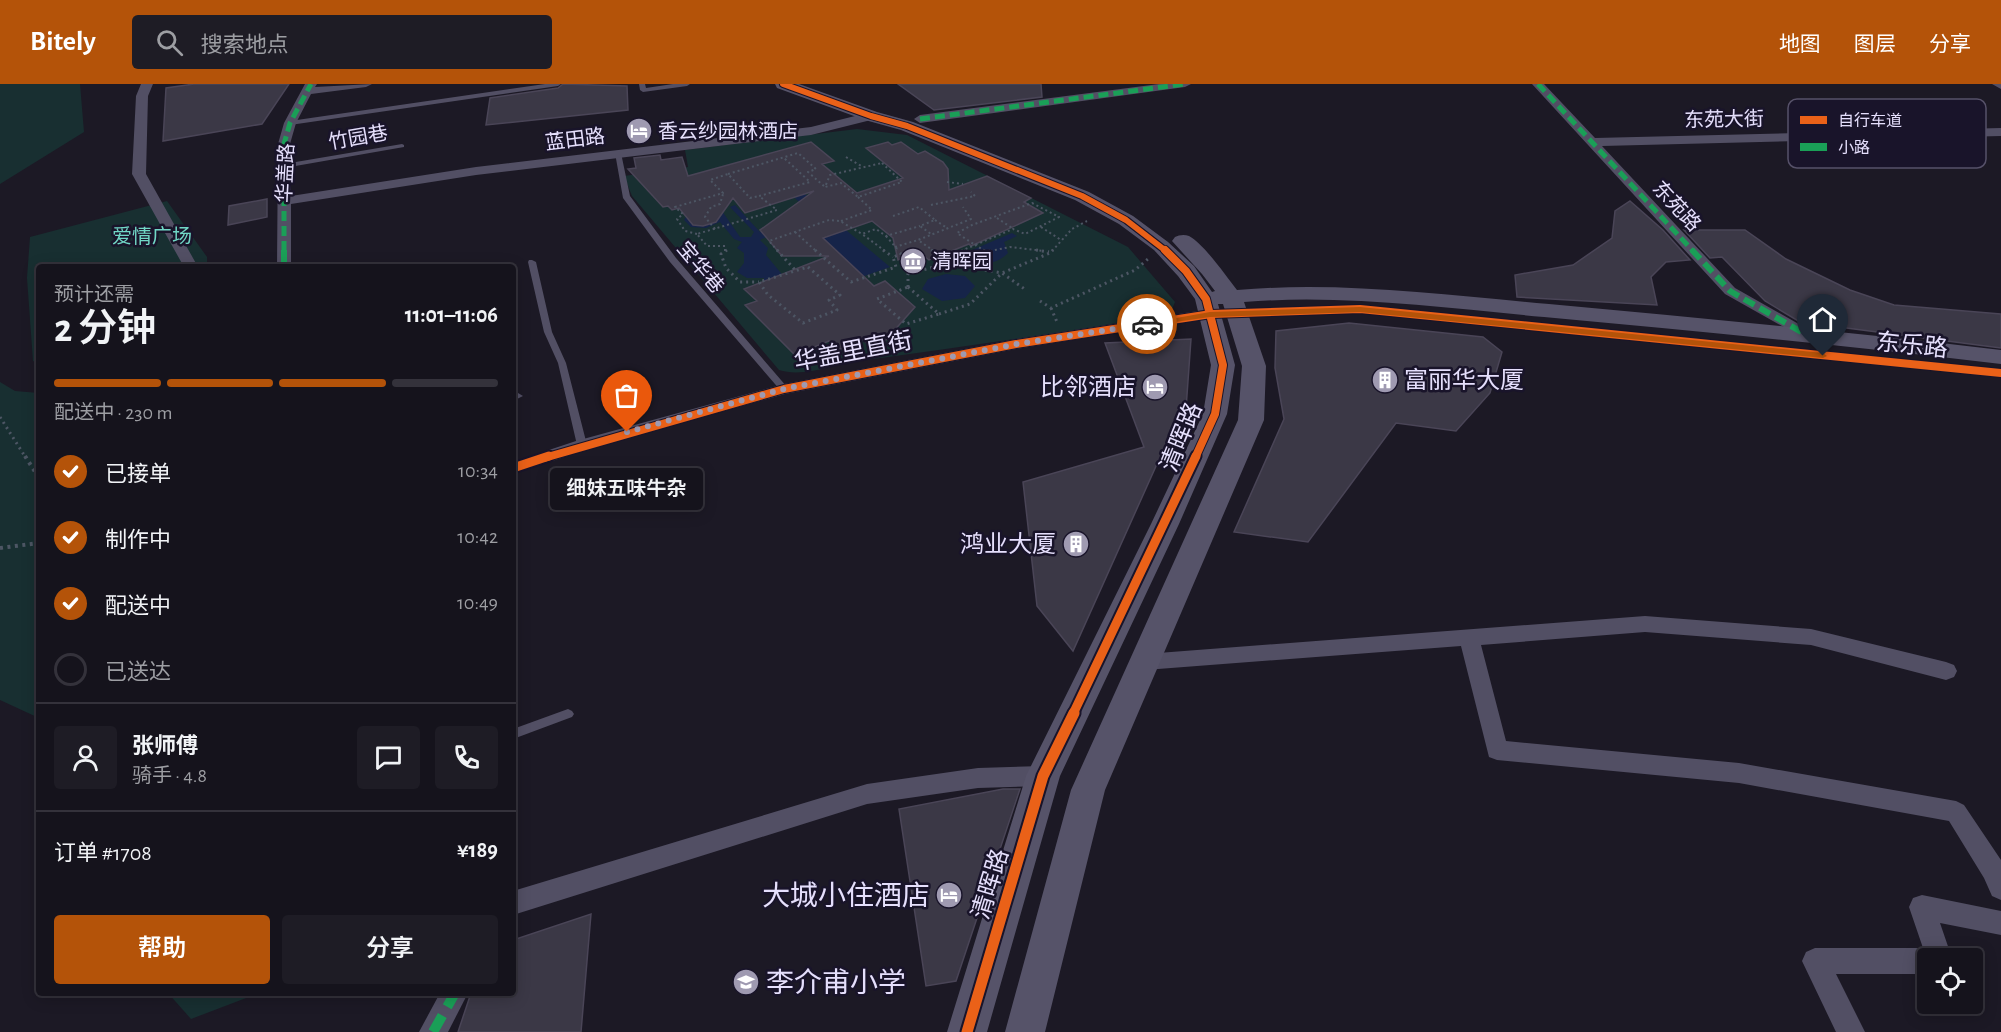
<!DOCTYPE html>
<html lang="zh">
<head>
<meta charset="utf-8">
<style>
	body { margin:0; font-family:"Alegreya Sans","Noto Sans SC",sans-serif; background:#1e1c25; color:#f1f3f6; height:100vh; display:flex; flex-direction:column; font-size:22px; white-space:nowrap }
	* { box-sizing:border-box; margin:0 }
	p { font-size:20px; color:#9d9ea3 }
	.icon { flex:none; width:33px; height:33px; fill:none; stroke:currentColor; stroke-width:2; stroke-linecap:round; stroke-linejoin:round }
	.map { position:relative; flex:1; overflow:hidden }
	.side { position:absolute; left:36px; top:180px; width:480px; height:732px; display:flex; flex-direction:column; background:#15131c; border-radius:6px; box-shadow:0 3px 15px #0003,0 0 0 2px #34323b }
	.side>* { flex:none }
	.tools { position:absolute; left:1917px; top:864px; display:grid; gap:12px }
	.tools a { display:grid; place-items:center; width:66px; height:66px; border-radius:6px; background:#15131c; box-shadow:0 3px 15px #0003,0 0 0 2px #34323b; font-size:30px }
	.pin { position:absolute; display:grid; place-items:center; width:51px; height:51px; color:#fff; margin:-62px -26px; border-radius:50% 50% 50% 0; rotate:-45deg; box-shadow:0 0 6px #0007 }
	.pin .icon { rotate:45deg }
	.courier { position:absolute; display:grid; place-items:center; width:60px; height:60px; margin:-30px; border:4px solid #b45309; border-radius:50%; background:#fff; color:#222; box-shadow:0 2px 8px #0007 }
	.bubble { position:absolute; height:42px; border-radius:6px; background:#15131c; box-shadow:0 3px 15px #0003,0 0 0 2px #34323b; font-size:20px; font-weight:600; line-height:42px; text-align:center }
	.headline em { font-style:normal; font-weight:600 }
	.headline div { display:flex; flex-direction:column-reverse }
	.headline { display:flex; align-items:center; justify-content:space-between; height:102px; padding:0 18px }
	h1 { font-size:39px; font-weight:600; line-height:45px }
	.bar { display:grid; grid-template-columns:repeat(4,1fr); gap:9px 6px; align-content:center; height:72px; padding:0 18px }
	.bar i { height:8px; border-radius:4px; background:#34323b }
	.bar .current { background:#b45309 }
	.bar p { grid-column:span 4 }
	.line { display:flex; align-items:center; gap:15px; padding:0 18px; border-top:2px solid #34323b }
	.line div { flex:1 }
	.round { display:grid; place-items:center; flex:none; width:63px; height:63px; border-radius:6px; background:#1e1c25 }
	ol { padding:0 18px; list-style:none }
	li { display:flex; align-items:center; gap:18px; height:66px }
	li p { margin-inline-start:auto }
	li .icon { padding:6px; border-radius:50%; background:#b45309; color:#fff; stroke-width:4 }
	li:last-child { color:#9d9ea3 }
	li i { width:33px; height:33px; border:3px solid #34323b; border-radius:50% }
	.primary-button { display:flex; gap:12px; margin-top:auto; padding:12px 18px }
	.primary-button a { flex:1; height:69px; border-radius:6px; background:#b45309; color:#fff; font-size:24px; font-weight:600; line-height:69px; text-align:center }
	.primary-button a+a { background:#1e1c25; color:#f1f3f6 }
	header { display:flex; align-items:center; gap:36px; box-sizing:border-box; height:84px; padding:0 30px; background:#b45309; color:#fff }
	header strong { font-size:28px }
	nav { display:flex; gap:33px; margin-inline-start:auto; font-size:21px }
	.search { width:420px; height:54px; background:#1e1c25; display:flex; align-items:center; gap:15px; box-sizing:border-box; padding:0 21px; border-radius:6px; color:#9d9ea3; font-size:22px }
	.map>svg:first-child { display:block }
	.green { fill:#182f31 }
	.water { fill:#162449 }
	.building { fill:#3b3846; stroke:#4a4557; stroke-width:1.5 }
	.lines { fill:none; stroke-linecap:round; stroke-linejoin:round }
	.path-far2 { stroke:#4d5664; stroke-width:2; stroke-dasharray:2 3; stroke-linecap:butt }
	.path-far1 { stroke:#4d5664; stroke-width:3; stroke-dasharray:2 4; stroke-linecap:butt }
	.path { stroke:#4d5664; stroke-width:4; stroke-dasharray:3 4.5; stroke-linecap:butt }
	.lane { fill:#524f64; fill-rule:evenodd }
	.street { fill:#524f64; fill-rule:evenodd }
	.secondary { fill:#565369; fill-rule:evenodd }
	.quiet-far2 { stroke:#1a9f57; stroke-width:5; stroke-dasharray:10 5; stroke-linecap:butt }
	.quiet-far1 { stroke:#1a9f57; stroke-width:6; stroke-dasharray:12 6; stroke-linecap:butt }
	.quiet { stroke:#1a9f57; stroke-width:10; stroke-dasharray:19 10; stroke-linecap:butt }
	.cycleway-far3-casing { stroke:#19142a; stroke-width:8 }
	.cycleway-far2-casing { stroke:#19142a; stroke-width:10 }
	.cycleway-far1-casing { stroke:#19142a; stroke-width:13 }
	.cycleway-casing { stroke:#19142a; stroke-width:15 }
	.cycleway-far3 { stroke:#ea6118; stroke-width:6 }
	.cycleway-far2 { stroke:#ea6118; stroke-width:8 }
	.cycleway-far1 { stroke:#ea6118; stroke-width:9 }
	.cycleway { stroke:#ea6118; stroke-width:11 }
	.route { fill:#b45309 }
	.done { stroke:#9f9ab1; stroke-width:6; stroke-dasharray:0 10.8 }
	.labels { text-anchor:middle; stroke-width:5; stroke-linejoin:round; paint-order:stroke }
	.far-street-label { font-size:20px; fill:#e5dffc; stroke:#19142a }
	.far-poi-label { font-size:20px; fill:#e5dffc; stroke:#19142a; text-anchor:start }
	.far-park-label { font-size:20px; fill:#71d7c6; stroke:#19142a }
	.street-label { font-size:24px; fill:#e5dffc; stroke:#19142a }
	.poi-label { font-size:24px; fill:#e5dffc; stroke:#19142a; text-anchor:end }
	.near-poi-label { font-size:28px; fill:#e5dffc; stroke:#19142a; text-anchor:end }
	.key { fill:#19142a; stroke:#565169; stroke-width:1.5 }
	.key-label { font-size:16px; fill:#e5dffc }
</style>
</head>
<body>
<header>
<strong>Bitely</strong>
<div class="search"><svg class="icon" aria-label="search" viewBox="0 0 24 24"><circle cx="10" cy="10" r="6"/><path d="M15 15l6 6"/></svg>搜索地点</div>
<nav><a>地图</a><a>图层</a><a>分享</a></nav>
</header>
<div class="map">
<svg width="2001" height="948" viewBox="0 0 2001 948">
	<rect width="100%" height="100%" fill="#1c1925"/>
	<g class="green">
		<path d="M0,0H80L84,48L0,100Z"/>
		<path d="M857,45L907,51L1128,163L1175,218L1170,230C1067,248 963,263 859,277C835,280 803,294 779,286L632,112L624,92L688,83L685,66Z"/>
		<path d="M167,117L207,173V183H39V280L33,277L27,194L30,153Z"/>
		<path d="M0,298L15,307L39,309V634L0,616Z"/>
		<path d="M168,909H259L191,935Z"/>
	</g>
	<g class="water">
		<path d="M805,110L808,113L804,135L760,156L768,164L766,171L785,194L764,199V194H747L737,188L744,179V169L737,164L742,158L734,155L720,138L706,144L691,143L684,136L689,128L722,127L740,153H751L754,148L730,123L735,121L760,148L799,132L805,124L794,113Z"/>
		<path d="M840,141L890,183L856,195L847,177L836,166L826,170L808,152C828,151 826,155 840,141Z"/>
		<path d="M1012,149L1017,152L1004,158L1008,169C995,183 972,182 958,172Z"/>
		<path d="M946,190L965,192L975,202L965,214L942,217L922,205L928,195Z"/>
	</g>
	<g class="building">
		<path d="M194,0H289L262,40L163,57L166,4Z"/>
		<path d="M563,0L627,2L628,26L486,41L490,14L558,4Z"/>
		<path d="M898,0H1041L1042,13L934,26Z"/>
		<path d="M811,58L834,77L822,80L857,109L903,94L866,64L888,58L892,61L901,58L918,70L925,67L943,78L948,85L949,106L987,92L1031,114L1024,118L1043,129L971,162L969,160L929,176L918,167L898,176L893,154L872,137L823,154L874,202L885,197L915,223L876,267L863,256L838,266L829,257L795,271L745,221L757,217L744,205L829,172H782L760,146L814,107L745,129L733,114L716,138L703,142L693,141L679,124L672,126L668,122L663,123L628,85L636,84L634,74L660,71L661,76L682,73L688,92Z"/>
		<path d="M267,115V133L228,141L229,122Z"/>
		<path d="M1630,117L1663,146L1690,176L1666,178L1651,193L1657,221L1517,213L1515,191L1573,181L1612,154L1615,127Z"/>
		<path d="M1684,146H1745L1786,175L1850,206L1894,221L2001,230V264L1800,238L1765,217L1722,173L1710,174Z"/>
		<path d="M1349,239L1483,253L1502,268L1490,309L1456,347L1396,339L1308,458L1234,448L1284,335L1275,284L1276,247Z"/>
		<path d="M1191,255L1184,353L1170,351L1073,567L1037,522L1023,398L1144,363L1105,259Z"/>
		<path d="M1003,705H1020L956,897L926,902L899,725Z"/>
		<path d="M591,830L581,948H458L471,909H513V856Z"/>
	</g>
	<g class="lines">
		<g class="path-far2">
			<path d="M846,73L863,83"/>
			<path d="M882,79L902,98L858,113L841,99L825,103L830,91Z"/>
			<path d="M728,90L798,69L816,85L808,88L825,103"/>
			<path d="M947,98L963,100"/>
			<path d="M1032,119L1059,133L1025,150L1013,145L975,161L957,149L972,141Z"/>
			<path d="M931,121L975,112L971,108"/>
			<path d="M893,132L919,123L935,136L920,142L931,150"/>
			<path d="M997,134L1012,144"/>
			<path d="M935,136L947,144"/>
			<path d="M841,137L872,126L858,113"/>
			<path d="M1041,143L1061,156"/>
			<path d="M715,145L705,133L711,123L720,120L723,110"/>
			<path d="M795,148L816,167"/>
			<path d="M697,150L685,147L677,135L683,130L675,123L723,109L710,96L728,90L750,114L759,112"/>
			<path d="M886,152L899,167"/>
			<path d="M895,163L918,156"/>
			<path d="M725,167V162H707L697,150L777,126L759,112L810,98L784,74"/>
			<path d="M778,167L769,157L829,136L840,137L862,150"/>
			<path d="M885,167L862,150L876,145L886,152L920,142"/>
			<path d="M934,167L918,156L971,135L963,123"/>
			<path d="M961,167L975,161L985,167"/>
			<path d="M990,167L1010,163L1044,167"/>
			<path d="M1052,167L1072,145L1087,137"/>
		</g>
		<g class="path-far1">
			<path d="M727,166L721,170L726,184L740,198H759"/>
			<path d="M777,166L796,187"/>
			<path d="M815,166L851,198L896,183L893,173L901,170L897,166"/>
			<path d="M883,166L893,173"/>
			<path d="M931,166L935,168"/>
			<path d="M983,166L987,168L993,166"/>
			<path d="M1036,166L1049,168"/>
			<path d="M940,172L951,180L1002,189L1026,206"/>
			<path d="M808,183L840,211L829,216L837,226L803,239L768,211L759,198Z"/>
			<path d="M908,203V190L960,176L952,171L965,166"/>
			<path d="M908,203L939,230L906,240L877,215Z"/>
			<path d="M1040,217L1051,224L1135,186L1148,175"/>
			<path d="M1051,224L1057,238"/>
			<path d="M939,230L970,220L1002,189L1050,169L1053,166"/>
			<path d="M0,333L26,374"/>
		</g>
		<g class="path">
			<path d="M25,372L39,394"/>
			<path d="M0,464L39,459"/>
		</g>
		<g class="lane">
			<path d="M545,0H561L558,2L290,41L287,39L290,37Z"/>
			<path d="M639,0H645L646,4L673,0H690L687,2L643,8L640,6Z"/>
			<path d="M402,60L404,61V63L284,84L281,82L284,80Z"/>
			<path d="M618,67L621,69L630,112L676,174L787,303L788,305L787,307H781L670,178L623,114L615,69Z"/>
			<path d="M529,176H532L536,178L552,248L566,279L587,361L585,363H579L577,361L558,279L544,248L528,178Z"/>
			<path d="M518,309L523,312L513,317V311Z"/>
			<path d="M568,625L572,627L574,630L572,633L513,655V645Z"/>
		</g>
		<g class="street">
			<path d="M141,0H153L148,12L146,90L198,183H184L132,90L136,12Z"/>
			<path d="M305,0H317L315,3L372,0L366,3L311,10L296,39L290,60L291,112L476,83L811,43L871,28L877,32L875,35L811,51L476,91L291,120V183H277L278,60L284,39Z"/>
			<path d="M1159,0H1191L1185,3L920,39L914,35L920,31Z"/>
			<path d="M1532,0H1544L1595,54L2001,44V52L1602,62L1735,204L1811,247L1813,250L1805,255L1725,210Z"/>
			<path d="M1992,0H2001V5Z"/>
			<path d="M1211,225L1216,227L1219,230L1216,233L1016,265L785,310L588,365L513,390V378L576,357L784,300L1016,255Z"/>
			<path d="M1645,532L1811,545L1946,578L1954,581L1957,587L1954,593L1946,596L1811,561L1645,548L1481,561L1506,657L1739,679L1956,717L1964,721L2001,776V816L1992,812L1984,794L1949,737L1739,699L1497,676L1489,673L1461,562L1145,586L1137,584L1134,578L1137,572L1145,570Z"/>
			<path d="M1043,682L1051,685L1055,692L1051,699L1043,702L978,704L867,720L513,831V807L867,700L978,684Z"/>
			<path d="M1922,811L2001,827V851L1940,839L1952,874H1928V890H1836L1865,948H1836L1802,877L1806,868L1815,864H1923L1909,823L1913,814Z"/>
			<path d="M440,909H468L448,948H419Z"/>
		</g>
		<path class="secondary" d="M775,0H799L877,28L913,38L1089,108L1133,132L1168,158L1194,182L1212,208L1215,207L1202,190L1172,157L1175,153C1179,151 1184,150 1189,152C1204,160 1226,192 1237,206C1341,197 1445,211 1549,220C1700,234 1851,248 2001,266V280C1849,262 1696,247 1544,233C1444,224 1344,210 1244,218L1266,282L1264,336L1105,706L1045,948H1005L1071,706L1238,336L1242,282L1223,220H1218L1235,281L1227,330L1179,440L1060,692L987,948H947L1026,692L1151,440L1203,330L1211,281L1195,215L1178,192L1154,166L1119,140L1075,116L901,46L865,36L777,4Z"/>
		<g class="quiet-far2">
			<path d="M1538,0L1693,167"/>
			<path d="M920,35L1185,0"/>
			<path d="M284,167V60L290,39L311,0"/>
		</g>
		<g class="quiet-far1">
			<path d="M284,166V183"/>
			<path d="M1692,166L1730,207L1805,250"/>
		</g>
		<path class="quiet" d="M433,948L455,909"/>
		<defs>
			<path id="cycleway-far3" d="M783,0L871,32L907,42L1082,112L1126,136L1166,167"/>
			<g id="cycleway-far2">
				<path d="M1165,166L1186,187L1206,215L1223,281L1215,330L1195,374"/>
				<path d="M544,374L784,305L1016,260L1211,230L1360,225L2001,289"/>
			</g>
			<g id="cycleway-far1">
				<path d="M513,384L549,372"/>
				<path d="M1073,630L1196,372"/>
			</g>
			<path id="cycleway" d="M967,948L1043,692L1074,629"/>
		</defs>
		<use href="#cycleway-far3" class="cycleway-far3-casing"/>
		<use href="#cycleway-far2" class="cycleway-far2-casing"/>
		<use href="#cycleway-far1" class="cycleway-far1-casing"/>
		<use href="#cycleway" class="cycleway-casing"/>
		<use href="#cycleway-far3" class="cycleway-far3"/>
		<use href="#cycleway-far2" class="cycleway-far2"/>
		<use href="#cycleway-far1" class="cycleway-far1"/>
		<use href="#cycleway" class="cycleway"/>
	</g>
	<path class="route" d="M1360,223L1823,269L1827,272L1823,274L1360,228L1210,233L1147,242L1143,240L1210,228Z"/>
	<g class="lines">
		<path class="done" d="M627,348L784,305L1017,260L1147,240"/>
	</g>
	<defs>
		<symbol id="hotel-disc" viewBox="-11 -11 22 22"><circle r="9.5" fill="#9f9ab1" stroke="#19142a"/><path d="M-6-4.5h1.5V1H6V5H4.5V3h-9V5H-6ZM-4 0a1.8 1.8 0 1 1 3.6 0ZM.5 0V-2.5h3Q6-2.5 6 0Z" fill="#fff"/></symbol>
		<symbol id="museum-disc" viewBox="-11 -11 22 22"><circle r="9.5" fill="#9f9ab1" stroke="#19142a"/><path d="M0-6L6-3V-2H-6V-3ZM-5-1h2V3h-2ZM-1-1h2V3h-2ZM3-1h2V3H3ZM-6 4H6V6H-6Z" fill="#fff"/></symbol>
		<symbol id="building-disc" viewBox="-11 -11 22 22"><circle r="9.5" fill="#9f9ab1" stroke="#19142a"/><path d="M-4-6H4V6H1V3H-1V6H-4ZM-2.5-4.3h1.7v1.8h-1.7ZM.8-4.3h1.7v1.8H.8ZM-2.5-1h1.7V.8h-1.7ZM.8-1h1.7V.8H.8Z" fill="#fff"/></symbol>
		<symbol id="school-disc" viewBox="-11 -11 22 22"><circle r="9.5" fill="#9f9ab1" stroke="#19142a"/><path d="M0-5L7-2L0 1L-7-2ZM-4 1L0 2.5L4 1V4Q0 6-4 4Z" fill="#fff"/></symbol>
	</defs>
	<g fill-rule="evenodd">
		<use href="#hotel-disc" x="624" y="32" width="30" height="30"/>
		<use href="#museum-disc" x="898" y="162" width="30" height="30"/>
		<use href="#building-disc" x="1370" y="281" width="30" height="30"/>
		<use href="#hotel-disc" x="1140" y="288" width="30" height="30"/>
		<use href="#building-disc" x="1061" y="445" width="30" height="30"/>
		<use href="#hotel-disc" x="934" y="796" width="30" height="30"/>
		<use href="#school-disc" x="731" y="883" width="30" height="30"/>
	</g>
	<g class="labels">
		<g class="far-street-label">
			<text transform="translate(1724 35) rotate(-1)" y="7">东苑大街</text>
			<text transform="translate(358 53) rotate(-10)" y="7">竹园巷</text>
			<text transform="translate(575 55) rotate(-7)" y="7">蓝田路</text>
			<text transform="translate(285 89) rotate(-87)" y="7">华盖路</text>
			<text transform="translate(1677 122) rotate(47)" y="7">东苑路</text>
			<text transform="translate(701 183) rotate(50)" y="7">宝华巷</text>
		</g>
		<g class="far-poi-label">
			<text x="658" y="54">香云纱园林酒店</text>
			<text x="932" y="184">清晖园</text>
		</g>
		<g class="far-park-label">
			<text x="152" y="159">爱情广场</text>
		</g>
		<g class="street-label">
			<text transform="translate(1912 261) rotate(6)" y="8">东乐路</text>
			<text transform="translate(853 267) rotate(-11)" y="8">华盖里直街</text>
			<text transform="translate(1181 353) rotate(-68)" y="8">清晖路</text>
			<text transform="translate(990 800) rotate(-73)" y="8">清晖路</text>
		</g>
		<g class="poi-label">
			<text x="1404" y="304" text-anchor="start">富丽华大厦</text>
			<text x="1136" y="311">比邻酒店</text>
			<text x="1056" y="468">鸿业大厦</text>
		</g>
		<g class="near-poi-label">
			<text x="930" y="821">大城小住酒店</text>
			<text x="766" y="908" text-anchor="start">李介甫小学</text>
		</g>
	</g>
	<rect x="1788" y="15" width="198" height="69" rx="9" class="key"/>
	<rect x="1800" y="32" width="27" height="8" fill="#ea6118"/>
	<rect x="1800" y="59" width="27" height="8" fill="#1a9f57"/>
	<g class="key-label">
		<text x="1838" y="42">自行车道</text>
		<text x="1838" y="69">小路</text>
	</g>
</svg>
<div class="tools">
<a><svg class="icon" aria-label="locate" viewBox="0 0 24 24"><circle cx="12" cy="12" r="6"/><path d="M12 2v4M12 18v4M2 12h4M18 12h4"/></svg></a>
</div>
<div class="pin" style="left:627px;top:348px;background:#ea580c"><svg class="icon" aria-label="bag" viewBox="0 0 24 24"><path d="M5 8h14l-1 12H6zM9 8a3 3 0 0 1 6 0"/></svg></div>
<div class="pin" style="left:1823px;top:272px;background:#1f2937"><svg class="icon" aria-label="home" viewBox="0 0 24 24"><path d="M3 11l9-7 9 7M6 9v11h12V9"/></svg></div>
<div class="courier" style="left:1147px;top:240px"><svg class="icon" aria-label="car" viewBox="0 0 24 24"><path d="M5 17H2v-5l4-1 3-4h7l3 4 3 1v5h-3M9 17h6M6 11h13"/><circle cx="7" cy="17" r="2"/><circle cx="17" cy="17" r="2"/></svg></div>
<div class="bubble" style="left:550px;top:384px;width:153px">细妹五味牛杂</div>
<section class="side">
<div class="headline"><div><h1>2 分钟</h1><p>预计还需</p></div><em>11:01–11:06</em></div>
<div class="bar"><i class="current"></i><i class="current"></i><i class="current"></i><i></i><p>配送中 · 230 m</p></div>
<ol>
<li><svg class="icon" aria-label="check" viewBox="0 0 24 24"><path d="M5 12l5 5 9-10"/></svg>已接单<p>10:34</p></li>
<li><svg class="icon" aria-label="check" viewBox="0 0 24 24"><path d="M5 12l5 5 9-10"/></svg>制作中<p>10:42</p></li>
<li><svg class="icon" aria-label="check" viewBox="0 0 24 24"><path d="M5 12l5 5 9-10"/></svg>配送中<p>10:49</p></li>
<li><i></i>已送达</li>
</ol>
<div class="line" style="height:108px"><a class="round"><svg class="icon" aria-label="person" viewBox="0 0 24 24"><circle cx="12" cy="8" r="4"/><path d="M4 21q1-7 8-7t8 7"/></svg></a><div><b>张师傅</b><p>骑手 · 4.8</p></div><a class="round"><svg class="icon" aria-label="chat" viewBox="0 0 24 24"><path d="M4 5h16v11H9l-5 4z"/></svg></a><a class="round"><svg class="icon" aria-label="phone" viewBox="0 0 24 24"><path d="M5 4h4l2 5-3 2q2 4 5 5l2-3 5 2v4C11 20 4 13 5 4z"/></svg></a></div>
<div class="line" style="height:78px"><div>订单 #1708</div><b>¥189</b></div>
<div class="primary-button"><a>帮助</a><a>分享</a></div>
</section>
</div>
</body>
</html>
